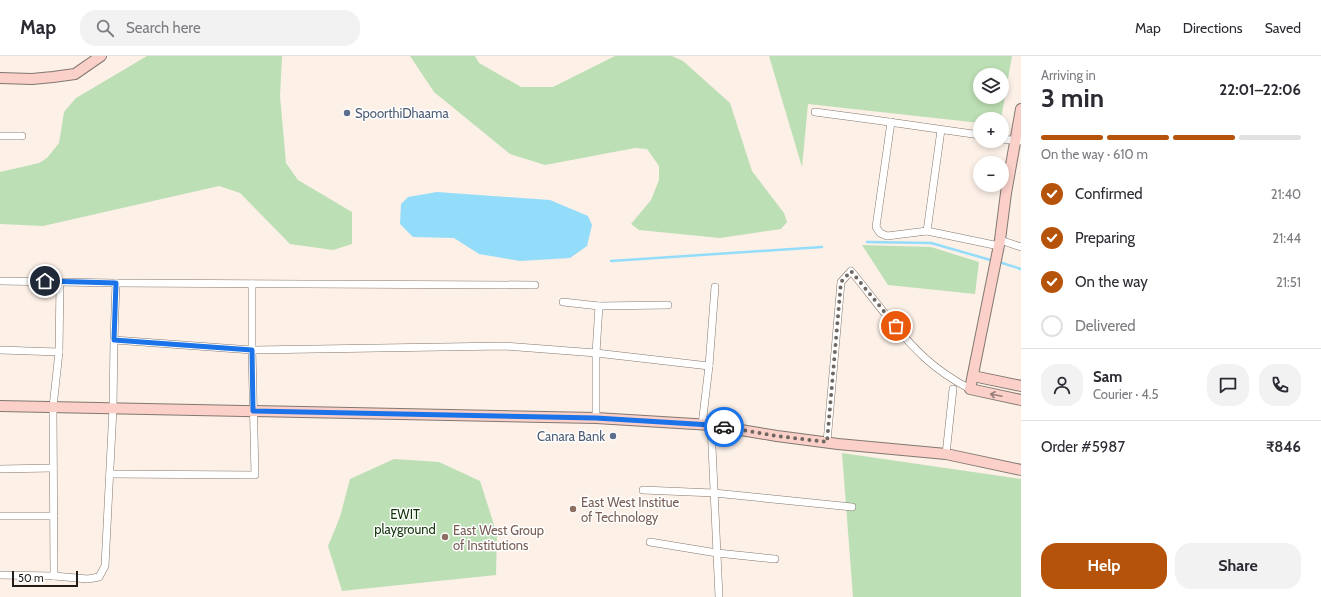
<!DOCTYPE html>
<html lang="en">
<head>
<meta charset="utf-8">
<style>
	body { margin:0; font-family:Cabin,sans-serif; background:#f2f2f3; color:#2b2b33; height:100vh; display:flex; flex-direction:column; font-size:15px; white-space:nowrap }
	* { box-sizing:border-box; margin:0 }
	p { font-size:13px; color:#7c7c81 }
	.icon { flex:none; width:22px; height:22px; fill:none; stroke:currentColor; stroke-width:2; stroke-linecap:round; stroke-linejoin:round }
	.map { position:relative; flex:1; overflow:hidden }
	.side { display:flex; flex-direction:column; background:#fff; width:300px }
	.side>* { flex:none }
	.buttons { position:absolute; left:973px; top:12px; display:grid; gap:8px }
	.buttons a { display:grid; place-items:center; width:36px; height:36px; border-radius:50%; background:#fff; box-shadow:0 2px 6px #0003; font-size:20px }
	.scale { position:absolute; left:12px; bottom:10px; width:66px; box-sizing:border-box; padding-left:4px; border:2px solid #211d1a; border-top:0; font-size:11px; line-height:14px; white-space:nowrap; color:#211d1a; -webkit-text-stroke:3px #fff; paint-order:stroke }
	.pin { position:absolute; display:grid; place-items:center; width:34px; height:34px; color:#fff; margin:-17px; border:2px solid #fff; border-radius:50%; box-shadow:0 1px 4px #0007 }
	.courier { position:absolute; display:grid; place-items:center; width:40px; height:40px; margin:-20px; border:3px solid #1a73e8; border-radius:50%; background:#fff; color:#222; box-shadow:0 1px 5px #0007 }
	.head em { font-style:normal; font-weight:800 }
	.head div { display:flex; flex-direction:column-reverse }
	.head { display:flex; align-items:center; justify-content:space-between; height:68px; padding:0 20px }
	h1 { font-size:26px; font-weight:800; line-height:30px }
	.bar { display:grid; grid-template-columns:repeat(4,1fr); gap:6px 4px; align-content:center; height:48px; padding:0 20px }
	.bar i { height:5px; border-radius:3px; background:#e1e1e2 }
	.bar .selected { background:#b45309 }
	.bar p { grid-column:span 4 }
	.line { display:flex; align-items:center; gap:10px; padding:0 20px; border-top:1px solid #e1e1e2 }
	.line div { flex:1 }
	.round { display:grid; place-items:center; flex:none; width:42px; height:42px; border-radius:16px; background:#f2f2f3 }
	ol { padding:0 20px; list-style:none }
	li { display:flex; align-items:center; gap:12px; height:44px }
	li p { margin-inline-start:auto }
	li .icon { padding:4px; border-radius:50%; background:#b45309; color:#fff; stroke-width:4 }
	li:last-child { color:#7c7c81 }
	li i { width:22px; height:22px; border:2px solid #e1e1e2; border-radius:50% }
	.button { display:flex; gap:8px; margin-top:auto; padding:8px 20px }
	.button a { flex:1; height:46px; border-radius:16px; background:#b45309; color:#fff; font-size:16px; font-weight:800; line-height:46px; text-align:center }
	.button a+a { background:#f2f2f3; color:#2b2b33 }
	header { display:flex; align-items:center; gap:24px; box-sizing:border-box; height:56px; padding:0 20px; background:#fff; border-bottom:1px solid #e1e1e2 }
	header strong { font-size:19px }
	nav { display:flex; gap:22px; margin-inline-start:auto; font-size:14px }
	.search { width:280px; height:36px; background:#f2f2f3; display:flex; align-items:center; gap:10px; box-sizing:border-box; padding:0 14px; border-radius:16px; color:#7c7c81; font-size:15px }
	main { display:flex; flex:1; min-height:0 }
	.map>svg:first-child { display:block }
	.green { fill:#bddfb5; fill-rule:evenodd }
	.water { fill:#93dcfa }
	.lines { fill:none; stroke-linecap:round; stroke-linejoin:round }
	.stream { stroke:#93dcfa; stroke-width:2.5 }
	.street-casing { stroke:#827870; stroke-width:8 }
	.secondary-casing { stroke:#827870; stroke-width:12 }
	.street { stroke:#fff; stroke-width:7 }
	.secondary { stroke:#fad0c9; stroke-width:10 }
	.oneway { stroke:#987f7a }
	.done { stroke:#6e6762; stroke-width:4; stroke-dasharray:0 7.2 }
	.route { stroke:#1a73e8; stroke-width:5 }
	.service-dot { fill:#5c6f8a; stroke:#fff; stroke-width:1.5 }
	.education-dot { fill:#8d6e63; stroke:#fff; stroke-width:1.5 }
	.labels { text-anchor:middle; stroke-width:3; stroke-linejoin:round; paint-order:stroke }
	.service-label { font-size:13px; fill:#4e5e75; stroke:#fff; text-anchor:start }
	.education-label { font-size:13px; fill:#785e54; stroke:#fff; text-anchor:start }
	.park-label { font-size:13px; fill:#0f3307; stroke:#fff }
</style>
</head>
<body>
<header>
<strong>Map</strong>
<div class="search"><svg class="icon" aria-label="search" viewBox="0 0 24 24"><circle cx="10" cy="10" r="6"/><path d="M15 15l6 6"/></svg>Search here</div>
<nav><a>Map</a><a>Directions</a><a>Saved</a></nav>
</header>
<main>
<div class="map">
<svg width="1021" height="541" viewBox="0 0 1021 541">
	<rect width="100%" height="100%" fill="#fcf0e7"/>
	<g class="green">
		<path d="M147,0H282L280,40L286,107L298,124L352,156V188L333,194L290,188L240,137L219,130L43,170L0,168V116L39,107L47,102L59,87L64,56L76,42Z"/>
		<path d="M410,0H475L479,7L521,31H553L615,0H672L683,5L730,47L752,115L784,157L787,166L781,173L720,182L639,174L631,168L651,144L659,124V110L647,93L635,92L545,109L510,98L434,36Z"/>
		<path d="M769,0H1012L1001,63H980V67L808,48L802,111ZM980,19H1002V41H980Z"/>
		<path d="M862,189L931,191L979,206L975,238L888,229Z"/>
		<path d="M842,397L1021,423V541H853Z"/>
		<path d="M394,403L439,406L480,425L497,478L496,519L342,535L328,490L340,461L350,423Z"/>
	</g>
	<path class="water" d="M437,136L550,144L588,160L592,169L587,190L570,202L520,205L479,198L454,182L413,181L400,168L401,148L408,141Z"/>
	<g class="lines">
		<g class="stream">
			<path d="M867,186L931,187L994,205"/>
			<path d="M611,205L822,191"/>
			<path d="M999,206L1021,213"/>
		</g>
		<defs>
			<g id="street">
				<path d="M815,56L875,64L980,79"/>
				<path d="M891,66L876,171L880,177L887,180L927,175L999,190"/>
				<path d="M0,80H22"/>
				<path d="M1002,83L1021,85"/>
				<path d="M927,175L941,74"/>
				<path d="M1000,184L1021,191"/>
				<path d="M0,225L116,227L535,229"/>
				<path d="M563,246L599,250L668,249"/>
				<path d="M114,284L252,294L504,290L596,297L709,310"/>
				<path d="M0,294L59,296"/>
				<path d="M596,362V297L599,250"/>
				<path d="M702,369L709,310L715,231"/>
				<path d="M711,369L719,541"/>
				<path d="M827,386L841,226L851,215C875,244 897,276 925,302C938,314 955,325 970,333"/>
				<path d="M946,398L953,333"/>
				<path d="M0,413L53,412"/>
				<path d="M110,418L255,419L252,294V228"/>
				<path d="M643,434L714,437L852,451"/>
				<path d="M0,460H54"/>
				<path d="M650,486L717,497L775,503"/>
				<path d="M0,519L54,520L88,523L99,521L105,510L113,352L114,284L116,227"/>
				<path d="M54,520L53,351L59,296L60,226"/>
			</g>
			<g id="secondary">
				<path d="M0,22L32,23L53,21L75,18L101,0"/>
				<path d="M1021,53L1006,137L1000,184L970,333L1021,344"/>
				<path d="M973,320L1021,330"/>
				<path d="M0,350L596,362L711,369L777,380L838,388L946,398L1021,414"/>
			</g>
		</defs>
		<use href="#street" class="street-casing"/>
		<use href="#secondary" class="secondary-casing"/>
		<use href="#street" class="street"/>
		<use href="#secondary" class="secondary"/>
	</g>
	<defs><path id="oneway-shaft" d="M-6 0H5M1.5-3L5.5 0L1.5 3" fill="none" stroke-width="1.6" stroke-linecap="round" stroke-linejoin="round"/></defs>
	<use class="oneway" href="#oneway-shaft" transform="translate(996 339) rotate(-168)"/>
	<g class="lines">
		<path class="done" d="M724,371L777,380L827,386L841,226L851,215L896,270"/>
		<path class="route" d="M45,225L116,227L114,284L252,294L253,355L596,362L711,369L724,371"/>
	</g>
	<g class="service-dot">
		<circle cx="347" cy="57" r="4"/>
		<circle cx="613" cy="380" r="4"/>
	</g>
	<g class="education-dot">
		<circle cx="573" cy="453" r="4"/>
		<circle cx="445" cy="481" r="4"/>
	</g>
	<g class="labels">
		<g class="service-label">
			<text x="355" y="62">SpoorthiDhaama</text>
			<text x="605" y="385" text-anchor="end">Canara Bank</text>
		</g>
		<g class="education-label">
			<text x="581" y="451">East West Institue<tspan x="581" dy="15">of Technology</tspan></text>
			<text x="453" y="479">East West Group<tspan x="453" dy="15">of Institutions</tspan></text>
		</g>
		<g class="park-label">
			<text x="405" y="463">EWIT<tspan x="405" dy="15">playground</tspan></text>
		</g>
	</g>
</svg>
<div class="buttons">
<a><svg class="icon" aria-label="layers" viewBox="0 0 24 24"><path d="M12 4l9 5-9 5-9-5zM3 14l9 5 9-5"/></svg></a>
<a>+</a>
<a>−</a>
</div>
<div class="scale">50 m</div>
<div class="pin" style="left:896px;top:270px;background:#ea580c"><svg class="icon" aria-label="bag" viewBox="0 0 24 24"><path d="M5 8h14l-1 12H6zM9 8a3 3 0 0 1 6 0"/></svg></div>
<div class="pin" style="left:45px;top:225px;background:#1f2937"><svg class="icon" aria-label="home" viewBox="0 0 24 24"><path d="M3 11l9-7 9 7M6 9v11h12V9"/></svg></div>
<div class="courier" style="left:724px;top:371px"><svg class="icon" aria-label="car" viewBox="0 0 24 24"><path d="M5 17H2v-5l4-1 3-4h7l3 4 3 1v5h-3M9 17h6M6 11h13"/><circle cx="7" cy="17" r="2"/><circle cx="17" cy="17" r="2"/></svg></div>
</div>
<section class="side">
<div class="head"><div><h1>3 min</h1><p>Arriving in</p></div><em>22:01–22:06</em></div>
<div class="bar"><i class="selected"></i><i class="selected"></i><i class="selected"></i><i></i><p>On the way · 610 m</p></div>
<ol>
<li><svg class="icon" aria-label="check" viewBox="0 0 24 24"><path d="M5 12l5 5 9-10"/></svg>Confirmed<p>21:40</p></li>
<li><svg class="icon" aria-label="check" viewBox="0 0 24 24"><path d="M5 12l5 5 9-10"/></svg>Preparing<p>21:44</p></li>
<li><svg class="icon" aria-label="check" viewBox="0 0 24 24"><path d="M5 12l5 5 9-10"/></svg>On the way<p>21:51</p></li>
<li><i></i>Delivered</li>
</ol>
<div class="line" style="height:72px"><a class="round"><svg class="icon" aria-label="person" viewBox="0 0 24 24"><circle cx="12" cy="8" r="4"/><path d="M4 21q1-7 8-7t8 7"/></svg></a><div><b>Sam</b><p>Courier · 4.5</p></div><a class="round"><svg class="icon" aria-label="chat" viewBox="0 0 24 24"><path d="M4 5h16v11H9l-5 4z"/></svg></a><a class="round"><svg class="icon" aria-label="phone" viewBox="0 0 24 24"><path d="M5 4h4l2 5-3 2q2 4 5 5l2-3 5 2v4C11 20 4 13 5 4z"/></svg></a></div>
<div class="line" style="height:52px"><div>Order #5987</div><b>₹846</b></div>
<div class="button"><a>Help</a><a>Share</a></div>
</section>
</main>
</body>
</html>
